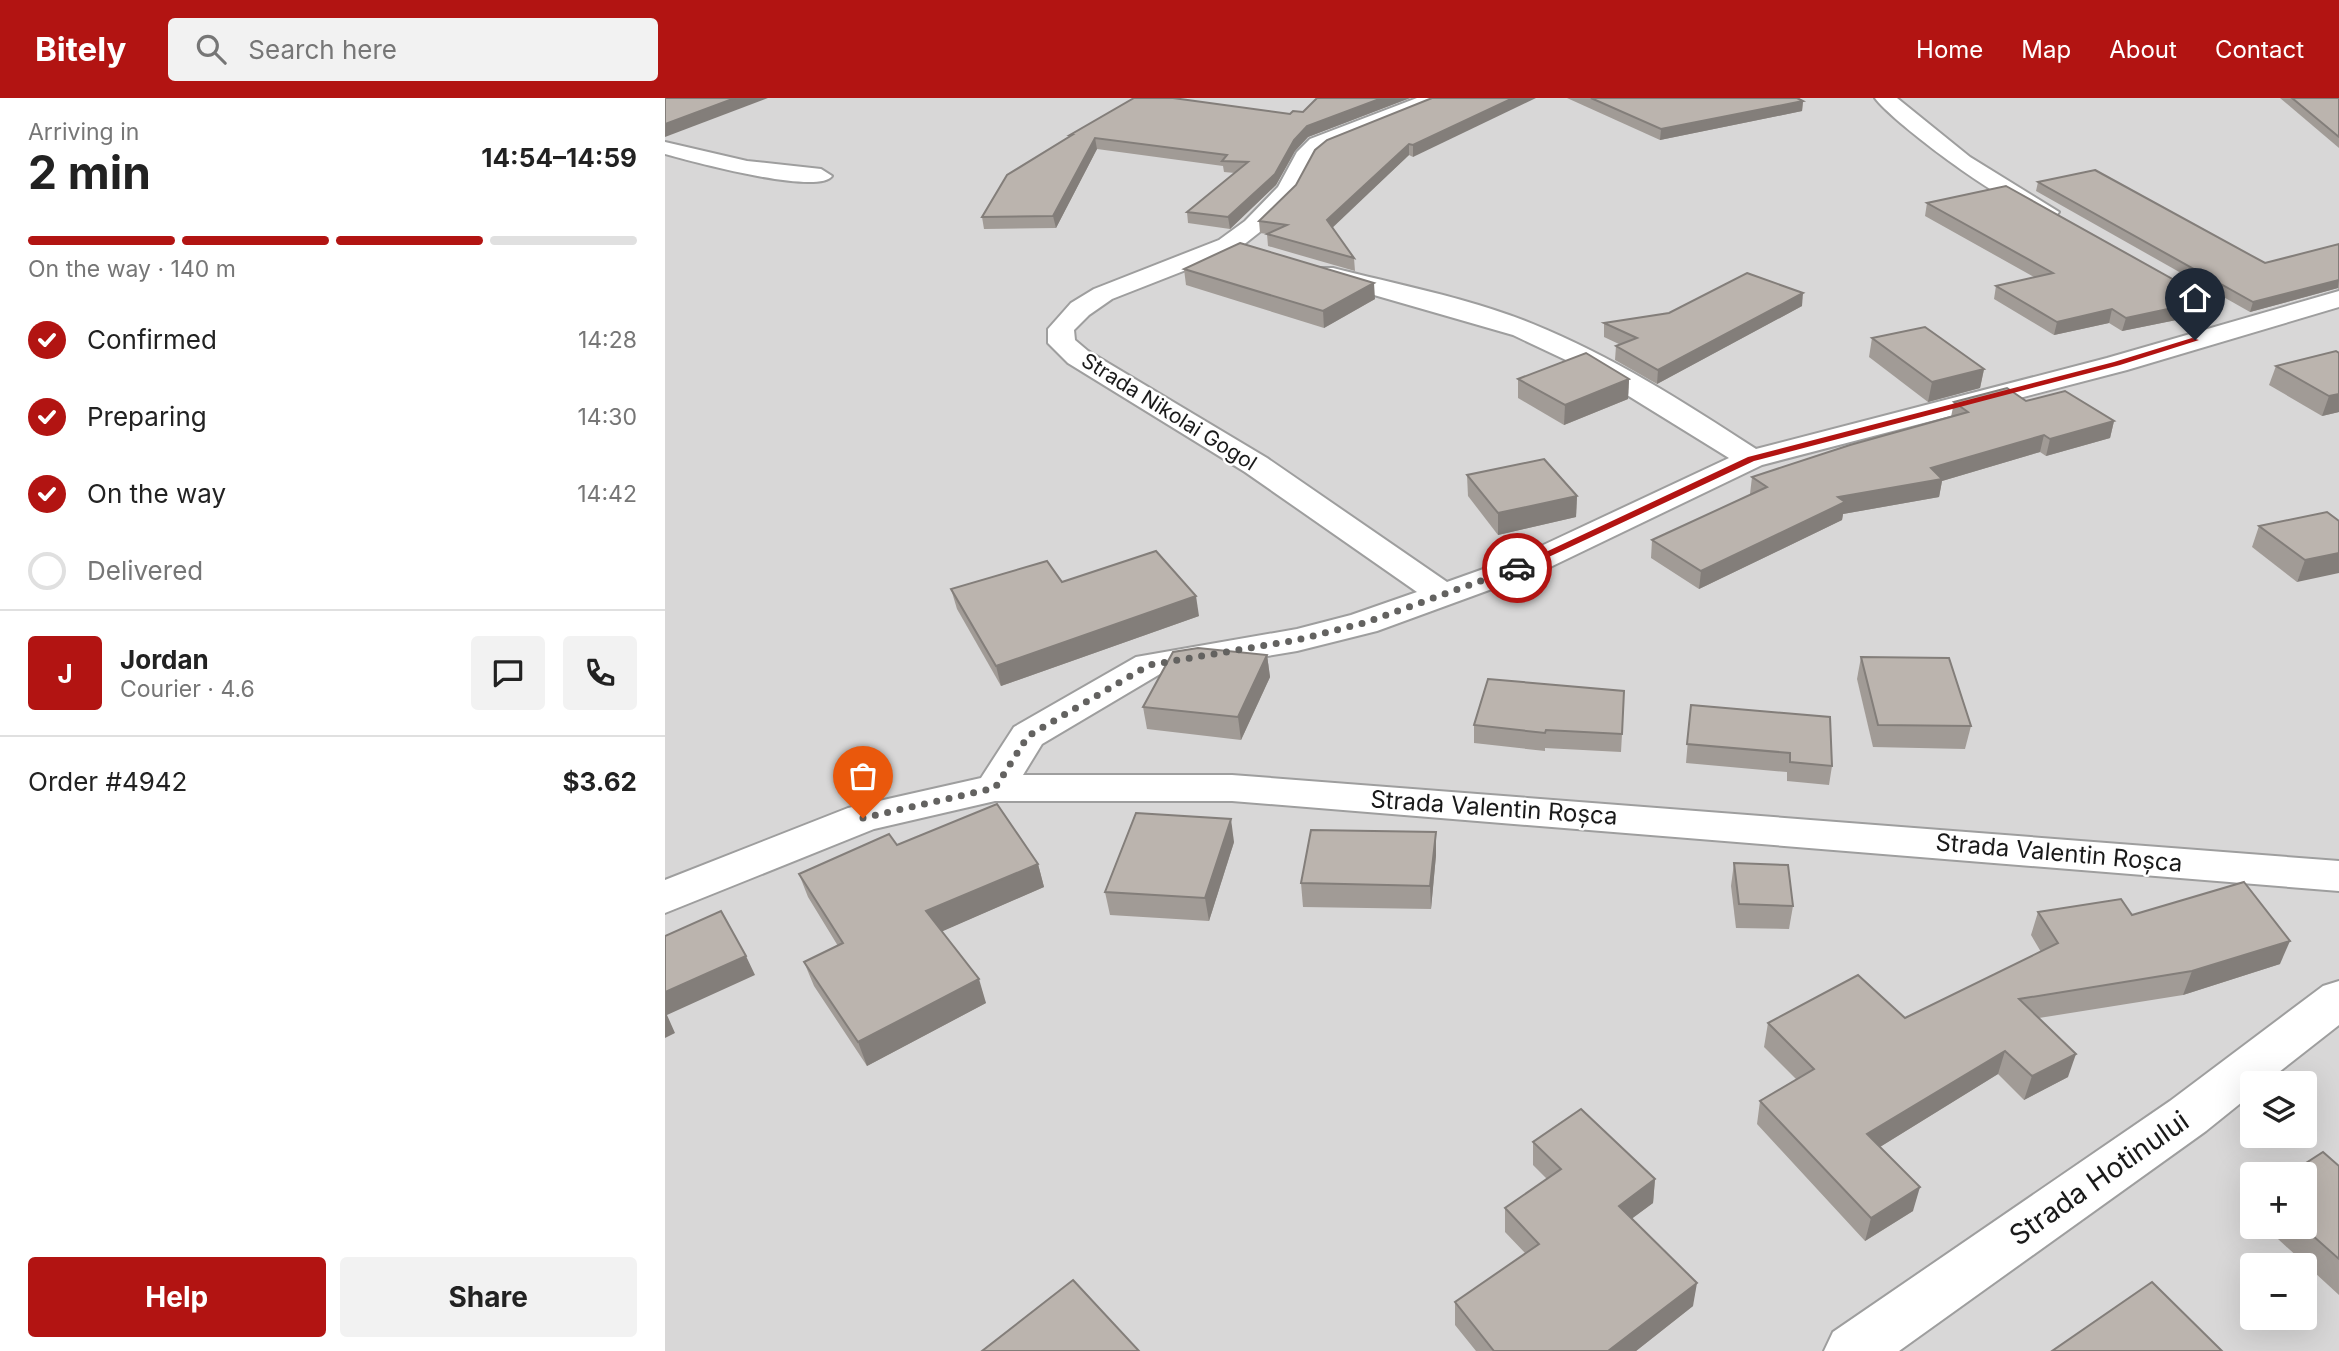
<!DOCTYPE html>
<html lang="en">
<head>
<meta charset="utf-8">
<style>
	body { margin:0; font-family:Inter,sans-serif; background:#f2f2f2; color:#222; height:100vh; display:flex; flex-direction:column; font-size:26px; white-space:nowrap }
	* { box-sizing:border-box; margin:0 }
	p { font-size:23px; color:#767676 }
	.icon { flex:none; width:38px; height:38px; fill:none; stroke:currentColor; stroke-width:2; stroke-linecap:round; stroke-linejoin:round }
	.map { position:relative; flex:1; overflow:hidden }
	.details { display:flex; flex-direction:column; background:#fff; width:665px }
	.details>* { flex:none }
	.tools { position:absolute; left:1575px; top:973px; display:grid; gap:14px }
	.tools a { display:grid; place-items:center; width:77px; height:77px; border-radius:7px; background:#fff; box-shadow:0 7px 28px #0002; font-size:35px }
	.pin { position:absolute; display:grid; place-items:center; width:60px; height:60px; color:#fff; margin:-72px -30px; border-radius:50% 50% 50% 0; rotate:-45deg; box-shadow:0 0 7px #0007 }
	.pin .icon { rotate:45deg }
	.courier { position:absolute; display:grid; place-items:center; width:70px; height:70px; margin:-35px; border:5px solid #b21412; border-radius:50%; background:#fff; color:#222; box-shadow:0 2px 9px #0007 }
	.headline em { font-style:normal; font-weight:700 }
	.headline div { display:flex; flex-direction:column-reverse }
	.headline { display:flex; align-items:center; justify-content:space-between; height:119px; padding:0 28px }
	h1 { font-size:46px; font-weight:700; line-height:52px }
	.bar { display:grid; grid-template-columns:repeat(4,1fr); gap:10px 7px; align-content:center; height:84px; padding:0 28px }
	.bar i { height:9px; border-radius:5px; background:#e0e0e0 }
	.bar .current { background:#b21412 }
	.bar p { grid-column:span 4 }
	.line { display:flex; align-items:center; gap:18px; padding:0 28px; border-top:2px solid #e0e0e0 }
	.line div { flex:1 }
	.round { display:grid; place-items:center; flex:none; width:74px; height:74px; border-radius:7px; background:#f2f2f2 }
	ol { padding:0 28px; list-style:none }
	li { display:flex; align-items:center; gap:21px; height:77px }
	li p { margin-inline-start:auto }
	li .icon { padding:7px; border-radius:50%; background:#b21412; color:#fff; stroke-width:4 }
	li:last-child { color:#767676 }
	li i { width:38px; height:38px; border:4px solid #e0e0e0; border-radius:50% }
	.button { display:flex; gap:14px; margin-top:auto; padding:14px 28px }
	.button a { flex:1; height:80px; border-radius:7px; background:#b21412; color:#fff; font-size:28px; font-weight:700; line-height:80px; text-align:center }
	.button a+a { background:#f2f2f2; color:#222 }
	header { display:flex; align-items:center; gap:42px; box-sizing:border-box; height:98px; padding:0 35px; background:#b21412; color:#fff }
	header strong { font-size:33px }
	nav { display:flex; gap:38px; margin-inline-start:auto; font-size:24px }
	.search { width:490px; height:63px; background:#f2f2f2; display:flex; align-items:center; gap:18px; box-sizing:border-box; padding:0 24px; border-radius:7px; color:#767676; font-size:26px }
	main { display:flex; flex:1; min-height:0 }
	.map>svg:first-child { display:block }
	.residential { fill:#d8d7d7; fill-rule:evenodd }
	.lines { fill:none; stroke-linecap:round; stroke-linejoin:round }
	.street-casing { stroke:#9e9e9e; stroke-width:4 }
	.street { fill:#fff; fill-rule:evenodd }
	.wall { fill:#a19b96 }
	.shaded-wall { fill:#837e7a }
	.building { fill:#bbb4ae; stroke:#837e7a; stroke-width:2 }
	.route { fill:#b21412 }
	.done { stroke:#636260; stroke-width:7; stroke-dasharray:0 12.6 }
	.labels { text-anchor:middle; stroke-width:5; stroke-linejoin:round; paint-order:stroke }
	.far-street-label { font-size:21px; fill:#1a1a1a; stroke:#fff }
	.street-label { font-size:24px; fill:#1a1a1a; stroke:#fff }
	.near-street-label { font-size:28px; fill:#1a1a1a; stroke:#fff }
</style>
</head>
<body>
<header>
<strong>Bitely</strong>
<div class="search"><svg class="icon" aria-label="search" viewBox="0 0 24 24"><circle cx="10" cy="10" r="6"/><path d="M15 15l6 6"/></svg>Search here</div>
<nav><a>Home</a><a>Map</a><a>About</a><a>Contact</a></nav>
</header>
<main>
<section class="details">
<div class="headline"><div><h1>2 min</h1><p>Arriving in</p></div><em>14:54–14:59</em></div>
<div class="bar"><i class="current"></i><i class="current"></i><i class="current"></i><i></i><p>On the way · 140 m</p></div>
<ol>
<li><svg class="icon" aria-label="check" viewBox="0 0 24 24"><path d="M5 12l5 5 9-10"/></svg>Confirmed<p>14:28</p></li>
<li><svg class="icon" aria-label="check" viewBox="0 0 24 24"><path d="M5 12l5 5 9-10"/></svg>Preparing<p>14:30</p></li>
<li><svg class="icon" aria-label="check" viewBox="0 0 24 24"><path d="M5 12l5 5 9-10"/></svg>On the way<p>14:42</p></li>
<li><i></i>Delivered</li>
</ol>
<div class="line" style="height:126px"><b class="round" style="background:#b21412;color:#fff">J</b><div><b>Jordan</b><p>Courier · 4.6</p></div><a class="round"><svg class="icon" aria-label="chat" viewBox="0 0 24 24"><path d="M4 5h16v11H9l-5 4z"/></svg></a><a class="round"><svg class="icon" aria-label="phone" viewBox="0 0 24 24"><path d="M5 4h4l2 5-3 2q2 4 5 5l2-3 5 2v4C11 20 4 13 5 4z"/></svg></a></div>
<div class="line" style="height:91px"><div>Order #4942</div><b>$3.62</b></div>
<div class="button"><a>Help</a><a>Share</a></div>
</section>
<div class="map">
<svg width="1674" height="1253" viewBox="0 0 1674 1253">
	<rect width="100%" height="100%" fill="#ebe8e1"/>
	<path class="residential" d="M0,0H1674V1253H0ZM1587,985H1640V1038H1587ZM1587,1076H1640V1129H1587ZM1587,1167H1640V1220H1587Z"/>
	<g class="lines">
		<defs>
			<g id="street">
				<path d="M752,0H780L777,4L661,51L649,62L630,97L596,133L572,152L447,201L424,217L409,232L410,242L423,253L602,360L782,484L855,458L1064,360L920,271L848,237L650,180L646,175L650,170H668C734,187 804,200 868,226C947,258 1019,304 1091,351L1442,260L1674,193V209L1462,272L1097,367L879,472L712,533L632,553L495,576L377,646L358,677H567L1674,763V793L567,703H330L209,731L0,815V782L183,710L316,680L349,629L471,559L632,531L686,517L752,494L580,374L403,265L383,245V231L406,205L429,191L554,142L580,123L613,89L632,54L645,41Z"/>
				<path d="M1210,0H1232L1305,59L1394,114L1390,119C1362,126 1229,26 1210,0Z"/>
				<path d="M0,44L82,63L156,71L167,78C153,98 25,63 0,56Z"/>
				<path d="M1674,883V927L1600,985H1587V996L1541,1033L1234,1253H1159L1168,1234L1505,1003L1658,888Z"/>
			</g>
		</defs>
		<use href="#street" class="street-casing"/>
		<use href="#street" class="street"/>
	</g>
	<g class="wall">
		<path d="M652,0H745L643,39L630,53L611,87L565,131L523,125L522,114L570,75L559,74L558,68L432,51L391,130L319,131L317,119L405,38V37L625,16L638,14Z"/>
		<path d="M767,0L748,59L744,57L667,129L689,160L690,173L603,148L602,136L595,135L594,123Z"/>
		<path d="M902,0H1134L1138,3L1137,13L995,42Z"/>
		<path d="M1615,0H1674V50Z"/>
		<path d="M1373,84L1600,165L1674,146V192L1673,190L1585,214L1371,93Z"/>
		<path d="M1262,105L1545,202L1541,216L1457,233L1444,225L1389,237L1329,201L1331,188L1369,179L1260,118Z"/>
		<path d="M519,171L710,201L659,230L521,187Z"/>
		<path d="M1137,208L992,286L950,262L951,248L956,247L939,239V225Z"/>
		<path d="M1207,240L1319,271L1315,290L1263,304L1204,259Z"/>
		<path d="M1674,255V314L1657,318L1604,287L1611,268Z"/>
		<path d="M853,281H964L963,301L899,327L853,300Z"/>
		<path d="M1361,303L1449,323L1445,340L1381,358L1375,354L1277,383L1274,399L1178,416L1177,422L1034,491L986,460L987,442L1086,397L1085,396L1087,379L1286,319L1289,304Z"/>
		<path d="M802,377L912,398L911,419L833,437L803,398Z"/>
		<path d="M1662,414L1632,484L1587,449L1594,428Z"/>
		<path d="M397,484L534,518L336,588L292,511L286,491Z"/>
		<path d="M602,557L605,579L576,642L482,631L478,609Z"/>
		<path d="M1196,559L1306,628L1300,651L1208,649L1192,581Z"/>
		<path d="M1026,607L1167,668L1164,687L1122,683V674L1021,665Z"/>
		<path d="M809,627L957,636L956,654L880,650V653L809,645Z"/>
		<path d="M569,744L544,823L445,817L440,794Z"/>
		<path d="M232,747L373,766L379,789L277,833L321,905L202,968L149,888L139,864L173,848L143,799L134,776Z"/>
		<path d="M771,757L766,811L638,809L636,785Z"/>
		<path d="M1069,765L1128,808L1124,831L1071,830L1066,788Z"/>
		<path d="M1373,814L1467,817L1615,866L1518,897L1374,920L1403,979L1359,1002L1333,976L1215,1049L1248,1113L1200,1143L1092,1026L1095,1003L1132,982L1099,949L1103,925L1240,920L1376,854L1366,837Z"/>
		<path d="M868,1044L990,1081L988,1105L967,1120L1028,1208L971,1253H811L790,1227V1204L861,1156L840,1134V1110L882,1081L868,1067Z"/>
		<path d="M1674,1068V1197L1600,1129H1640Z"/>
	</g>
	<g class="shaded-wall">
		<path d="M70,0H103L0,39V26Z"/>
		<path d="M717,0H745L643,39L630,53L611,87L565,131L563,119L629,42L642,28Z"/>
		<path d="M848,0H871L748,59V47Z"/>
		<path d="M1127,0H1134L1133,4L1138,3L1137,13L995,42L996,31Z"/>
		<path d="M430,40L432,51L391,130L388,118Z"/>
		<path d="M744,46V57L663,134L662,122Z"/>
		<path d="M1674,182L1673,190L1585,214L1588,204Z"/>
		<path d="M709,185L710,201L659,230L658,213Z"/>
		<path d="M1138,195L1137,208L992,286L993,272Z"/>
		<path d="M1545,202L1541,216L1457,233L1461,220Z"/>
		<path d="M1447,211L1444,225L1389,237L1392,224Z"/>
		<path d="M1319,271L1315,290L1263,304L1267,284Z"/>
		<path d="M964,281L963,301L899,327L900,307Z"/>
		<path d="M1674,296V314L1657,318L1664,298Z"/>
		<path d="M1449,323L1445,340L1381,358L1385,341Z"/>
		<path d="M1379,337L1375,354L1277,383L1274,399L1178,416L1177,422L1034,491L1036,473L1173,399L1266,370Z"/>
		<path d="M912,398L911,419L833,437V415Z"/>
		<path d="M1674,455V475L1632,484L1640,462Z"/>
		<path d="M531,498L534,518L336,588L331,568Z"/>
		<path d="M602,557L605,579L576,642L573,619Z"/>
		<path d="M566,721L569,744L544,823L540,800Z"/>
		<path d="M771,734V757L766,811L765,788Z"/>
		<path d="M373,766L379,789L269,837L261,813Z"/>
		<path d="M1625,843L1615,866L1518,897L1527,873Z"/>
		<path d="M81,858L90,877L2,917L10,935L0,940V894Z"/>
		<path d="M314,881L321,905L202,968L193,944Z"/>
		<path d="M1340,953L1333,976L1197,1060L1202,1036Z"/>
		<path d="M1411,956L1403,979L1359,1002L1367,978Z"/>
		<path d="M990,1081L988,1105L953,1131L954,1108Z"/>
		<path d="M1255,1089L1248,1113L1200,1143L1206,1120Z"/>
		<path d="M1032,1185L1028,1208L971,1253H943Z"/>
	</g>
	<g class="building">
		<path d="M0,0H70L0,26Z"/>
		<path d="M469,0H508L625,16L628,13L638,14L652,0H717L642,28L629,42L610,76L563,119L522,114L583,64L557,63L562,57L430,40L388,118L317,119L342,77L407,37H405Z"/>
		<path d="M767,0H848L748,47L744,46L662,122L689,160L602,136L622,127L594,123L631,87L650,52L662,42Z"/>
		<path d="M926,0H1132L1138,3L996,31Z"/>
		<path d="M1627,0H1674V39Z"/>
		<path d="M1430,72L1600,165L1674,146V182L1588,204L1373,84Z"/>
		<path d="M1341,88L1545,202L1461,220L1447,211L1392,224L1331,188L1388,175L1262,105Z"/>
		<path d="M575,145L709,185L658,213L519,171Z"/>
		<path d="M1082,175L1138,195L993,272L951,248L972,240L939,225L1004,215Z"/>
		<path d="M1260,229L1319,271L1267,284L1207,240Z"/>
		<path d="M1671,253L1674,255V296L1664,298L1611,268Z"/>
		<path d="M921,255L964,281L900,307L853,281Z"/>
		<path d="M1342,290L1361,303L1400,293L1449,323L1385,341L1379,337L1266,370L1277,381L1173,399L1180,404L1036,473L987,442L1102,389L1087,379L1185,347L1303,314L1289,304Z"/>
		<path d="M879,361L912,398L833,415L802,377Z"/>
		<path d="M1662,414L1674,423V455L1640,462L1594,428Z"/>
		<path d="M491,453L531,498L331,568L286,491L382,463L397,484Z"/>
		<path d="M533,550L602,557L573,619L478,609L508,554Z"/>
		<path d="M1196,559L1284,560L1306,628L1213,627Z"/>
		<path d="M823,581L959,593L957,636L881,632L880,635L809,627Z"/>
		<path d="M1026,607L1165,619L1167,668L1125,664V655L1022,646Z"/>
		<path d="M332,706L373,766L261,813L314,881L193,944L139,864L178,845L134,776L224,736L232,747Z"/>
		<path d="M471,715L566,721L540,800L440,794Z"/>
		<path d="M646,732L771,734L765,788L636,785Z"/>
		<path d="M1069,765L1123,767L1128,808L1074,806Z"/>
		<path d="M1579,784L1625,843L1527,873L1354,901L1411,956L1367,978L1340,953L1202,1036L1255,1089L1206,1120L1095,1003L1149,971L1103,925L1193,877L1240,920L1393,845L1373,814L1456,801L1467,817Z"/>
		<path d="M56,813L81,858L0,894V838Z"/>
		<path d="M916,1011L990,1081L954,1108L1032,1185L943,1253H829L790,1204L874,1146L840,1110L896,1071L868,1044Z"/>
		<path d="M1658,1054L1674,1068V1161L1638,1129H1640V1076H1624Z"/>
		<path d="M408,1182L474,1253H317Z"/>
		<path d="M1487,1184L1557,1253H1387Z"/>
	</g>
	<path class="route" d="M1527,240L1534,242L1455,267L1089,363L856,472L847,470L1083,359L1449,264Z"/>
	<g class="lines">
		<path class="done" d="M198,720L330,690L363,638L484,567L632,542L699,525L852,470"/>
	</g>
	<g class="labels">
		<g class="far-street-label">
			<text transform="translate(504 314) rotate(32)" y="7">Strada Nikolai Gogol</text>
		</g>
		<g class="street-label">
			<text transform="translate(829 710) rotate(4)" y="8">Strada Valentin Roșca</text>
			<text transform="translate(1394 755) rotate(5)" y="8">Strada Valentin Roșca</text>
		</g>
		<g class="near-street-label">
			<text transform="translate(1434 1080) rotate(-35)" y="10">Strada Hotinului</text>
		</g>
	</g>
</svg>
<div class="tools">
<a><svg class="icon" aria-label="layers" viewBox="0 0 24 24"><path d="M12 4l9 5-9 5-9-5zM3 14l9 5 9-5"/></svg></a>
<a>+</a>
<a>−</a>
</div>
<div class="pin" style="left:198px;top:720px;background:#ea580c"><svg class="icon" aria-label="bag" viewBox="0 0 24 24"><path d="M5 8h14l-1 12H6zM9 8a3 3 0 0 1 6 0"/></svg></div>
<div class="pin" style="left:1530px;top:242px;background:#1f2937"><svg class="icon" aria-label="home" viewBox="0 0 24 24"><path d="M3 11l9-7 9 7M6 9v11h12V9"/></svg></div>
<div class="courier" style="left:852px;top:470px"><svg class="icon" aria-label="car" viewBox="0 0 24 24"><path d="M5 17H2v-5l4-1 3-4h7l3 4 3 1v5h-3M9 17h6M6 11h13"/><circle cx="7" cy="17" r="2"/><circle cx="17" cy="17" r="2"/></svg></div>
</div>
</main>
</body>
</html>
